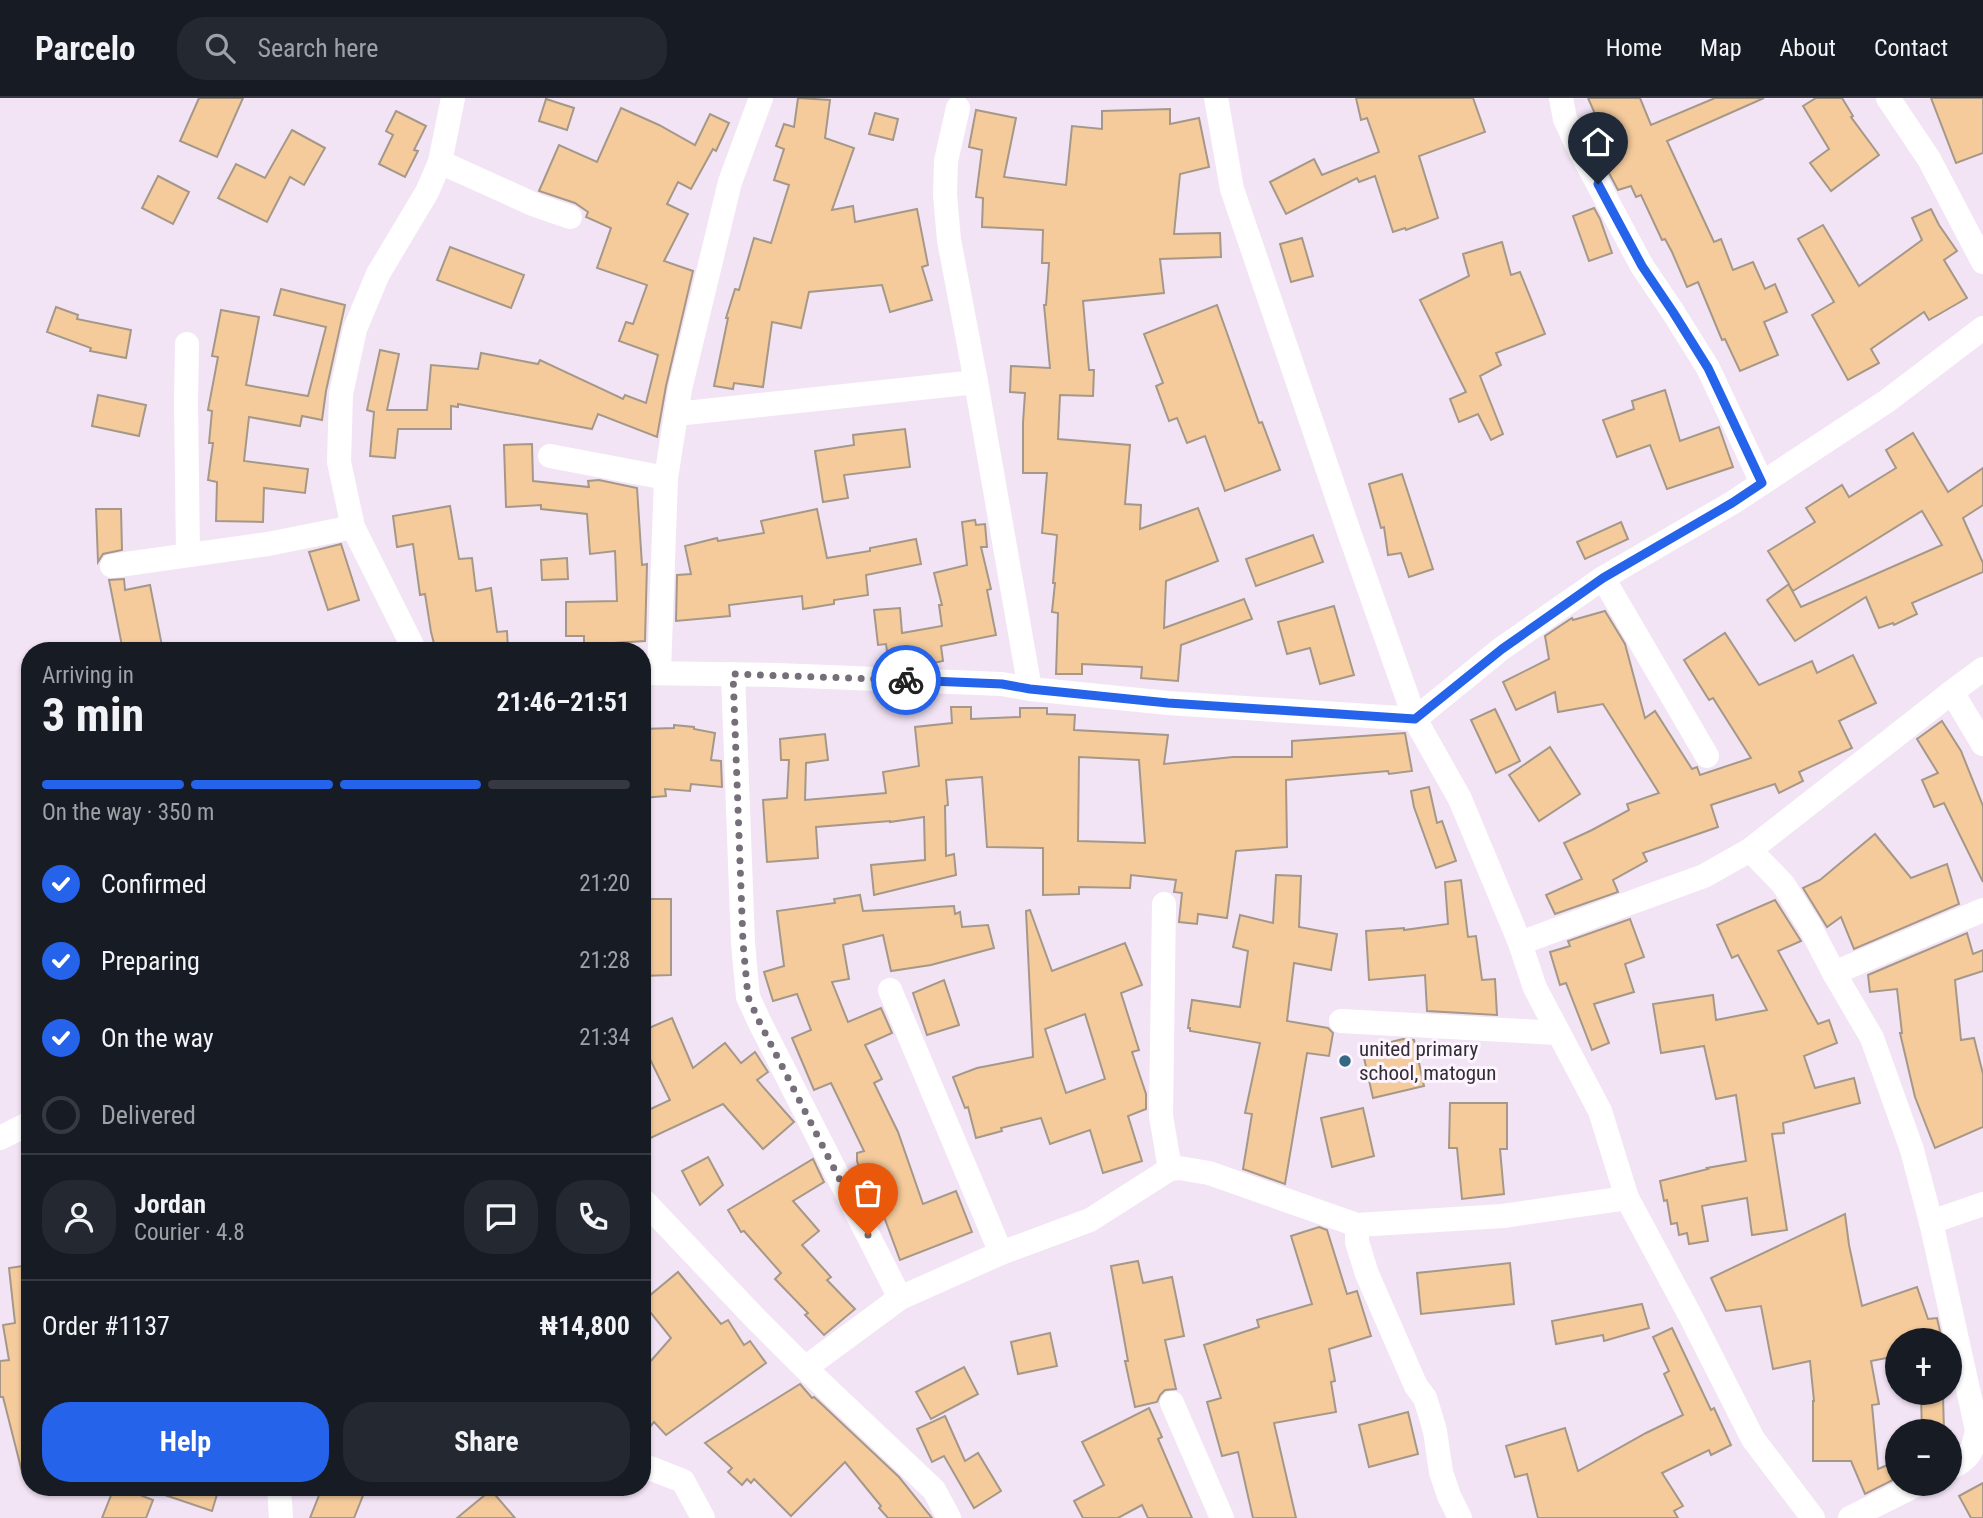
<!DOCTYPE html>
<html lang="en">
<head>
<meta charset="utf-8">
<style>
	body { margin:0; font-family:"Roboto Condensed",sans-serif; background:#242831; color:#f1f3f6; height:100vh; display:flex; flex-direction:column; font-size:26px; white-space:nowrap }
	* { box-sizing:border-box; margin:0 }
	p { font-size:23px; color:#9ea1a6 }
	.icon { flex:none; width:38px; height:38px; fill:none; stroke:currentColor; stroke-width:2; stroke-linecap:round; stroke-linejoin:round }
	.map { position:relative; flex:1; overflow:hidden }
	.drawer { position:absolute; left:21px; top:544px; width:630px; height:854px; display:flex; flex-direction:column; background:#171b24; border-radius:28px; box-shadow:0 2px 5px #0004 }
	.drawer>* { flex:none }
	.tools { position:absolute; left:1885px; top:1230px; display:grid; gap:14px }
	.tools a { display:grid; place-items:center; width:77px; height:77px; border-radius:50%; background:#171b24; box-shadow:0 2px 5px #0004; font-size:35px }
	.pin { position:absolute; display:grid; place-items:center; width:60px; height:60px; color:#fff; margin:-72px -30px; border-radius:50% 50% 50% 0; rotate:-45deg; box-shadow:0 0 7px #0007 }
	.pin .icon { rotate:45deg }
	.courier { position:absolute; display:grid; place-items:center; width:70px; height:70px; margin:-35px; border:5px solid #2563eb; border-radius:50%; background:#fff; color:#222; box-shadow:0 2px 9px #0007 }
	.headline em { font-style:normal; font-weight:700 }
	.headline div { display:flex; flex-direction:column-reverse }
	.headline { display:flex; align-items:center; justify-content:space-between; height:119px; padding:0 21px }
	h1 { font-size:46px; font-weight:700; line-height:52px }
	.bar { display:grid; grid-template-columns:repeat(4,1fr); gap:10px 7px; align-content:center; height:84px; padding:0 21px }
	.bar i { height:9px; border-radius:5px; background:#363941 }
	.bar .current { background:#2563eb }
	.bar p { grid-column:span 4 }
	.line { display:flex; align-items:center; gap:18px; padding:0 21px; border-top:2px solid #363941 }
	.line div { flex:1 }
	.round { display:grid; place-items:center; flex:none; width:74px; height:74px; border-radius:28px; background:#242831 }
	ol { padding:0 21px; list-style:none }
	li { display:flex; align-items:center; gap:21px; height:77px }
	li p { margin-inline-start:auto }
	li .icon { padding:7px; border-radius:50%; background:#2563eb; color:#fff; stroke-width:4 }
	li:last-child { color:#9ea1a6 }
	li i { width:38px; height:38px; border:4px solid #363941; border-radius:50% }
	.action { display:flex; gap:14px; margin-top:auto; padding:14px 21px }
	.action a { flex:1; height:80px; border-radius:28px; background:#2563eb; color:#fff; font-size:28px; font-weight:700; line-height:80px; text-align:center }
	.action a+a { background:#242831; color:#f1f3f6 }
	header { display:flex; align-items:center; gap:42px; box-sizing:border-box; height:98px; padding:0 35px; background:#171b24; border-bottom:2px solid #363941 }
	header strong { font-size:33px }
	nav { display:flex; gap:38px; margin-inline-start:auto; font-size:24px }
	.search { width:490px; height:63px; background:#242831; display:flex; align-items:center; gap:18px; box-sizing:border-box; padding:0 24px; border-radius:28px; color:#9ea1a6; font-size:26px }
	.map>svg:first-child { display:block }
	.building { fill:#f5cb9c; stroke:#a59888; stroke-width:2; fill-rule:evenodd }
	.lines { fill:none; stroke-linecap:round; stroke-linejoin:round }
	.street { stroke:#fff; stroke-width:24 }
	.done { stroke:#766e78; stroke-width:7; stroke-dasharray:0 12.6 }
	.route { stroke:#2563eb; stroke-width:9 }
	.poi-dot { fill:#346885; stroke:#fcf4fe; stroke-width:2.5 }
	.labels { text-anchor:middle; stroke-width:6; stroke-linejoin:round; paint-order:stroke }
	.poi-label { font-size:21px; fill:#332e34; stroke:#fcf4fe; text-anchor:start }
</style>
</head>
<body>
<header>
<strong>Parcelo</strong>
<div class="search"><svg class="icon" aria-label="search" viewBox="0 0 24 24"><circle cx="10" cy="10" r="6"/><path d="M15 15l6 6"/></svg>Search here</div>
<nav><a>Home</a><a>Map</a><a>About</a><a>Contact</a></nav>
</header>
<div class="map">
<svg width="1983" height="1420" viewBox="0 0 1983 1420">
	<rect width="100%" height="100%" fill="#f3e4f5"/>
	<g class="building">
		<path d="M199,0H243L217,59L180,43Z"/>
		<path d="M798,0L830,2L825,40L854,50L832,112L853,108L855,124L917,111L928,167L922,169L932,202L890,214L882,187L809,194L801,230L772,224L763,289L734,285L733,291L714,288L728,220H726L735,191L739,192L754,140L771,145L789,87L774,82L784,51L776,48L784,26L794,29Z"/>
		<path d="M1356,0H1473L1485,34L1419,58L1438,120L1406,132L1405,130L1393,134L1375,78L1359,84L1357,80L1286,116L1270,84L1314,61L1322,77L1379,54L1367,20L1361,22Z"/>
		<path d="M1588,0H1640L1651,27L1715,0H1764L1667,43L1714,144L1721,141L1733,172L1753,164L1765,191L1775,186L1787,214L1764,224L1778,257L1740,273L1725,241L1722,242L1698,184L1687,189L1672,154L1665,141L1662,142L1641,97L1636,99L1631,88L1618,92L1601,60L1598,50L1608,45Z"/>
		<path d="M1816,0H1842L1853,18L1851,19L1879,57L1831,93L1810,65L1829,51L1803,8Z"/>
		<path d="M1931,0H1983V55L1956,65Z"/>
		<path d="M546,1L574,10L567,32L539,23Z"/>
		<path d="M621,10L659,27L695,47L710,16L729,25L716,53L713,51L691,91L678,84L667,106L688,116L664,163L693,173L666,288L657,339L598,316L592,331L458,306V309L451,308V331H398L395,360L370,358L374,314L367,312L380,252L399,256L387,312H427L431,267L478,271L481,255L538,266L540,262L623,301L625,297L646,305L658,257L619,243L626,224L633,226L647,187L597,170L611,130L586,119L588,114L575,105L539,93L559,47L597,64Z"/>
		<path d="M1170,11V26L1199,20L1209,69L1180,76L1174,136L1220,135L1221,159L1160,161L1164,195L1083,203L1089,272H1094L1093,298L1060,297L1058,341L1130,347L1125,406L1141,407L1140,431L1198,410L1218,463L1166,483L1164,530L1244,501L1252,521L1181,547L1178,583L1141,580L1142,569L1082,566V576H1056L1058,515L1052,514L1055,485H1053L1057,437L1042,435L1047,375H1023V325L1025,295L1010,294L1011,268L1050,270L1044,207H1046L1049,165H1042L1043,132L982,129L983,100L976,99L982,52L969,49L976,12L1016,20L1004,79L1066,87L1072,28L1102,31V13Z"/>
		<path d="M396,13L426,28L414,52L418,53L405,79L379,66L393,37L386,33Z"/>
		<path d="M875,15L898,21L893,42L869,36Z"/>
		<path d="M292,32L325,50L304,87L290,79L267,124L218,100L236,66L265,80Z"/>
		<path d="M158,78L189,94L173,126L142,110Z"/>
		<path d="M1594,110L1600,121L1612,155L1589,163L1573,118Z"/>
		<path d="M1931,111L1939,127L1957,153L1944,162L1967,200L1929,222L1924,214L1871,251L1879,265L1848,282L1812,217L1834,204L1798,141L1823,127L1859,188L1922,142L1912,120Z"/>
		<path d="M1302,140L1313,178L1291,184L1280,146Z"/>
		<path d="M1502,144L1511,177L1520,174L1545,236L1496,255L1501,267L1480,278L1503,336L1491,342L1478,316L1459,324L1450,301L1466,294L1420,202L1469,178L1463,156Z"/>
		<path d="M450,149L524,177L511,210L437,182Z"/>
		<path d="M281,191L345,207L326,293L322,322L302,318L300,328L249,319L244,363L308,371L305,395L264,390L263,424L216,423L217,384L208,382L213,345H209L212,313L208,312L218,259L212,258L221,212L259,219L246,287L308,298L326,229L274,217Z"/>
		<path d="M1217,207L1259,325L1262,324L1280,372L1225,393L1205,338L1187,345L1177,320L1169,323L1156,288L1163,285L1144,236Z"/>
		<path d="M56,209L78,217L77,221L131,232L126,260L90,253L91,250L47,234Z"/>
		<path d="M1665,292L1680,343L1719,329L1733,369L1667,391L1650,347L1617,359L1603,322L1634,311L1632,303Z"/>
		<path d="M98,297L146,307L139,338L92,328Z"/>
		<path d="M905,331L910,369L844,377L848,400L823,404L815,353L854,347L853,337Z"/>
		<path d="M1913,335L1948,394L1983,370V407L1963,420L1983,465V474L1912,505L1917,516L1894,527L1893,525L1879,530L1866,499L1795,543L1767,502L1789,486L1768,453L1815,424L1806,410L1842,387L1849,399L1896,370L1886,352ZM1922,413L1942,447L1801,509L1789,487L1793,493Z"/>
		<path d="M532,346L533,383L589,389L588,383L599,382L637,390L642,467L647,466L645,543L614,545V548H584V538H566V504L617,503L615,453L590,456L587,416L541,411V407L506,409L504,347Z"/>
		<path d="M1402,376L1433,471L1409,479L1401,455L1388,457L1384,429L1381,430L1369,386Z"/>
		<path d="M450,408L459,461L472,460L476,493L491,490L497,534L507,533L508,551L436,553L431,534L425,496L420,497L413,446L397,449L393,418Z"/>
		<path d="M96,411H121L122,452L103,456L98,464Z"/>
		<path d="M817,411L827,460L870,453V450L916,441L921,466L866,477L868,497L834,502V506L803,511L802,498L729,507L730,518L676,523L677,477L691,476L685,448L717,440L718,443L764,435L761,423Z"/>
		<path d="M975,422L976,427L985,426L987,449H981L991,491L987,492L996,537L941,548L943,563L919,568L918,566L889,567L886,546L878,547L874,512L900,510L902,535L942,528L939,507H942L934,475L967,467L962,424Z"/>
		<path d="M1621,424L1628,441L1585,461L1577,444Z"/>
		<path d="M1313,437L1323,464L1256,488L1246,461Z"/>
		<path d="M341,446L359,502L328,512L309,454Z"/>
		<path d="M567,460L568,481L542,482L541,462Z"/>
		<path d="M124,481L125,492L150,487L163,553H123L109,482Z"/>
		<path d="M1334,508L1354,577L1320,586L1310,550L1287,556L1278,524Z"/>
		<path d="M1605,513L1625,546L1645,620L1655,613L1692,671L1697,669L1700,677L1751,660L1713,600L1709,602L1684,562L1725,535L1759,587L1812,563L1817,575L1853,557L1876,605L1839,623L1852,650L1799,674L1803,683L1779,695L1775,686L1711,707L1718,729L1643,755L1647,763L1613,782L1618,794L1555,816L1546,797L1582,781L1564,745L1592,732L1629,712L1627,706L1659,695L1603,606L1558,614L1555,594L1516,612L1503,584L1549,561L1545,538L1572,520L1573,522Z"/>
		<path d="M951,609H971V621L1020,619V610H1047V616L1075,617L1074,632L1168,637L1164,666L1233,659H1292V643L1405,635L1412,673L1389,676L1388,673L1286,682L1287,749L1236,753L1227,820L1198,816L1197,826L1179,824L1182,795L1174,794L1176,782L1131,777L1130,790L1079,789V796L1043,797V750L987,749L982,679L946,682L948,707L945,708L946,758L954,756L956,777L874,797L871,767L925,762L924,719L890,724V723L816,729L818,760L767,764L763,702L787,700L789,662H781L780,641L825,636L828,662L806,665L805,702L886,695L883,674L919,668L915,629L952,625ZM1079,659L1139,662L1145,745L1078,743Z"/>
		<path d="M1495,611L1520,663L1496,675L1471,622Z"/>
		<path d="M1942,623L1961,653L1983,708V784L1944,705L1934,709L1922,682L1938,675L1917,641Z"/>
		<path d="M674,627L694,629V631L715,635L711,662L721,663L722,689L691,686L690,693L665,691L666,698L642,700V631L674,630Z"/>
		<path d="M1550,649L1580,696L1539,723L1509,677Z"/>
		<path d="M1429,689L1437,725L1442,723L1456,763L1436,770L1414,709L1411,693Z"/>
		<path d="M1875,736L1911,780L1947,766L1959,806L1854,851L1841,819L1827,829L1803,790L1820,782Z"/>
		<path d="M1276,777L1301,778L1299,829L1337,836L1331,872L1294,865L1287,923L1328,930L1333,935L1329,958L1307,955L1285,1086L1243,1071L1252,1016L1245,1015L1260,945L1190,933V930H1188L1192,902L1240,909L1248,853L1233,849L1240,817L1273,825Z"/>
		<path d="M1461,782L1468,839L1476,838L1482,882L1495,881L1497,917L1427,913L1425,877L1369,882L1366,833L1404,830V832L1448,826L1445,784Z"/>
		<path d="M860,797L863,813L954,808L955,816L960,814L962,829L988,827L994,850L931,867L891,873L883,837L843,847L849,881L832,884L848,924L881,910L892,935L865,947L882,981L874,985L898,1034L923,1106L956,1093L972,1134L900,1162L883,1116L876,1118L857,1063V1055L864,1053L831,985L814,992L792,940L811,932L797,896L773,903L764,874L784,868L777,813L835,805L834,801Z"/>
		<path d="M642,801H671V877L642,878Z"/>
		<path d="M1775,802L1801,843L1778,853L1818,926L1829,922L1837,945L1804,958L1815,990L1854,980L1860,1005L1783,1025L1784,1035L1772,1036L1787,1132L1752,1137L1747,1100L1702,1108L1708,1143L1689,1146L1687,1135L1679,1137L1677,1125L1671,1126L1667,1102L1664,1103L1660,1083L1708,1071L1707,1070L1746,1063L1736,997L1716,1001L1704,948L1661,955L1653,906L1713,897L1716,922L1767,912L1738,857L1732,860L1717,827Z"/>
		<path d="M1030,812L1052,873L1125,845L1142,887L1121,895L1139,952L1132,954L1146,996V1011L1128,1018L1142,1063L1103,1075L1090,1032L1050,1046L1041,1020L1001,1030L1002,1033L976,1040L968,1009L965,1010L953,979L977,970L1033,959L1026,813ZM1085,916L1105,981L1066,995L1045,931Z"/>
		<path d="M1630,821L1644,859L1625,866L1634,894L1594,906L1609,945L1592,952L1566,885L1560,887L1550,854L1570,848L1568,843Z"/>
		<path d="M1967,835L1973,856L1983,852V873L1955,882L1961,942L1974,940L1983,976V1029L1935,1050L1915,999L1900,935H1902L1897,891L1870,894L1868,877Z"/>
		<path d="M944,882L959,927L927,937L913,895Z"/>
		<path d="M672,920L693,970L725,945L741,965L755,954L768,974L757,982L794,1024L763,1051L723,1006L642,1044V1015L670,1002L651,963L642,966V933Z"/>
		<path d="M1403,941L1414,942L1424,988L1373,1000L1362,951Z"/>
		<path d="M1450,1005H1507V1051H1500L1504,1096L1462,1101L1457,1050H1449Z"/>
		<path d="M1363,1010L1374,1058L1332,1069L1321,1020Z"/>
		<path d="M708,1059L723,1087L700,1107L682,1073Z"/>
		<path d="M813,1061L824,1084L793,1103L819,1133L802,1147L831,1179L827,1182L855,1211L824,1237L805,1217L808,1215L775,1181L781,1175L744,1133L741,1134L728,1112Z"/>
		<path d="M1845,1116L1849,1147L1862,1208L1917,1189L1928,1221L1937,1220L1942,1242H1897V1258L1871,1263L1879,1306L1872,1307L1878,1371L1897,1363V1380L1865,1396L1851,1363H1813V1303H1814L1810,1263L1773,1271L1761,1208L1726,1213L1711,1180Z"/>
		<path d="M1319,1129L1327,1132L1347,1196L1357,1193L1371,1238L1329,1251L1335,1283L1331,1284L1336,1314L1274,1325L1296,1420H1253L1238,1354L1222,1358L1207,1304L1221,1300L1204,1247L1259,1229L1257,1222L1312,1206L1291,1138Z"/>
		<path d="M1138,1163L1143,1185L1172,1179L1184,1238L1165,1242L1176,1291L1165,1292L1160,1297L1157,1304L1135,1309L1125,1263H1128L1111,1168Z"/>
		<path d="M1510,1165L1514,1206L1421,1216L1417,1175Z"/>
		<path d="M30,1167V1377L23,1378L3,1299H0V1263L9,1262L3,1227L15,1225L9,1170Z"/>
		<path d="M678,1174L721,1226L728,1222L744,1247L750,1243L766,1265L666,1337L654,1324L642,1338V1273L671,1240L642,1204Z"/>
		<path d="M1642,1206L1649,1230L1604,1243L1603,1237L1556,1246L1552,1223Z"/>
		<path d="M1672,1230L1711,1312L1714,1310L1731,1347L1711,1357L1709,1352L1662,1375L1683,1408L1674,1413L1678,1420H1538L1527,1376L1515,1379L1506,1348L1565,1330L1578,1373L1646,1335L1683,1317L1664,1276L1669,1273L1653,1239Z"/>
		<path d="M1050,1235L1057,1268L1018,1276L1011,1244Z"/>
		<path d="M964,1269L978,1296L931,1321L916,1294Z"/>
		<path d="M800,1286L812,1300L814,1299L899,1379L932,1420H888L879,1410L881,1408L845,1364L791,1418L754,1381L751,1385L747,1381L742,1387L728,1374L732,1370L705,1345Z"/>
		<path d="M1943,1297L1944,1334H1922L1921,1298Z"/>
		<path d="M1149,1310L1162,1339L1158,1341L1192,1420H1148L1142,1407L1118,1420H1083L1074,1403L1104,1387L1082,1344Z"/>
		<path d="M1408,1314L1418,1356L1369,1369L1359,1327Z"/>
		<path d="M945,1318L965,1363L978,1355L1001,1393L974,1410L944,1358L932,1364L917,1331Z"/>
		<path d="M1983,1385V1420H1971L1959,1398Z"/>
		<path d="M114,1390H122L153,1402L146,1420H102Z"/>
		<path d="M153,1390H219L212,1413L153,1393Z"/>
		<path d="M322,1390H366L354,1420H310Z"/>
		<path d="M491,1392L515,1420H457Z"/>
	</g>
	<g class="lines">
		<g class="street">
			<path d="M1216,0L1232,91L1349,434L1415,621L1460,701L1520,845L1535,890L1600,1013L1627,1100L1691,1219L1753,1341L1813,1420"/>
			<path d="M1561,0L1565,21L1576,45L1642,168L1673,214L1708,270L1762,385"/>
			<path d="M1888,0L1929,61L1983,164"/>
			<path d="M958,10L946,63L945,97L949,142L976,284L1030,591"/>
			<path d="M440,64L535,107L570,119"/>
			<path d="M187,246L186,304L188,457"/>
			<path d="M676,316L976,284"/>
			<path d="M550,358L666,380"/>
			<path d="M112,468L268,446L353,429"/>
			<path d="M1603,480L1707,658"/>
			<path d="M415,553L353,429L339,364L341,296L355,231L378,176L427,94L440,64L453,0"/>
			<path d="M659,574L666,380L680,291L730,84L761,0"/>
			<path d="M642,575L777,577L1002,586L1030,591L1168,605L1415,621L1501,551L1603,480L1732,405L1887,303L1983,230"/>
			<path d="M733,576L743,845L748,899L760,925L900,1200"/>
			<path d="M1952,594L1983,646"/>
			<path d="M1750,752L1783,786L1810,829L1834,875L1872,940L1912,1052L1931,1124L1977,1332C1973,1353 1970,1361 1950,1370"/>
			<path d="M1164,806L1161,1018L1170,1071"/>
			<path d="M1520,845L1704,778L1750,752L1952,594L1983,571"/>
			<path d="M1834,875L1983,812"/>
			<path d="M890,892L1001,1155"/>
			<path d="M1341,923L1558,935"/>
			<path d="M0,1040L30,1025"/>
			<path d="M642,1101L755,1220L805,1270L934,1392L949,1420"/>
			<path d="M1931,1124L1983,1106"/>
			<path d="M1357,1127V1144L1367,1176L1416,1288L1425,1300L1430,1316L1435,1333L1441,1374L1449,1398L1460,1420"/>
			<path d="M805,1270L900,1200L1001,1155L1090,1122L1170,1071L1179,1070L1209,1075L1357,1127L1503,1118L1627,1100"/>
			<path d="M1172,1305L1222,1420"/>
			<path d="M642,1367L683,1383L703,1420"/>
			<path d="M279,1390L281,1420"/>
			<path d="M1850,1420L1918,1386"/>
		</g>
	</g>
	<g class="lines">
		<path class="done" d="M868,1137L760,925L748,899L743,845L733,576L906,582"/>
		<path class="route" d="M906,582L1002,586L1030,591L1168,605L1415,621L1502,551L1603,480L1732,405L1762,385L1708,270L1673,214L1642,168L1598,86"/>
	</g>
	<circle class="poi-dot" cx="1345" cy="963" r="7"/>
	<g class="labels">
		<g class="poi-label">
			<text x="1359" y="958">united primary<tspan x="1359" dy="24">school, matogun</tspan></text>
		</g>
	</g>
</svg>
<div class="tools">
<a>+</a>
<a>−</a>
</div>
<div class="pin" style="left:868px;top:1137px;background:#ea580c"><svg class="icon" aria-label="bag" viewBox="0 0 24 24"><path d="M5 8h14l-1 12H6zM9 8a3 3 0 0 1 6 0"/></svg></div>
<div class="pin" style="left:1598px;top:86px;background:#1f2937"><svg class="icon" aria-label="home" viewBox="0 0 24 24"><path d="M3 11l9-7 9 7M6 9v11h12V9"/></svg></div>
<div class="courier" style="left:906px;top:582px"><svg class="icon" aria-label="bike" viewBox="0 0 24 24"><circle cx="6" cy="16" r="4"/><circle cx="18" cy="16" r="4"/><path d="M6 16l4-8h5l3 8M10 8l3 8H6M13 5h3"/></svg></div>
<section class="drawer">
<div class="headline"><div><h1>3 min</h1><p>Arriving in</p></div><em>21:46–21:51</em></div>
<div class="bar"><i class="current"></i><i class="current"></i><i class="current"></i><i></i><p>On the way · 350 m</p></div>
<ol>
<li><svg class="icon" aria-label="check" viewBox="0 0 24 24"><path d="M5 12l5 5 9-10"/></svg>Confirmed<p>21:20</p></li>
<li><svg class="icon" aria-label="check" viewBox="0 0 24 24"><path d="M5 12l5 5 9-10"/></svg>Preparing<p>21:28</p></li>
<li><svg class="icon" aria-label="check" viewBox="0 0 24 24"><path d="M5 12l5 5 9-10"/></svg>On the way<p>21:34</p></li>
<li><i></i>Delivered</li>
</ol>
<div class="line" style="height:126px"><a class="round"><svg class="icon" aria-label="person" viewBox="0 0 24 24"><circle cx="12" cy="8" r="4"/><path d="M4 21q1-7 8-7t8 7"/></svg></a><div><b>Jordan</b><p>Courier · 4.8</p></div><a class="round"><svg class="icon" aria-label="chat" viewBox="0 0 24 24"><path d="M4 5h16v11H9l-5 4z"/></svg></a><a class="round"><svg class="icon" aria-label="phone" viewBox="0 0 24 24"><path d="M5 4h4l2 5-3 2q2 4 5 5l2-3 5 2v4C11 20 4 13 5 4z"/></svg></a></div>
<div class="line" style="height:91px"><div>Order #1137</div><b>₦14,800</b></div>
<div class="action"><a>Help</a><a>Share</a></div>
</section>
</div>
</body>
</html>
